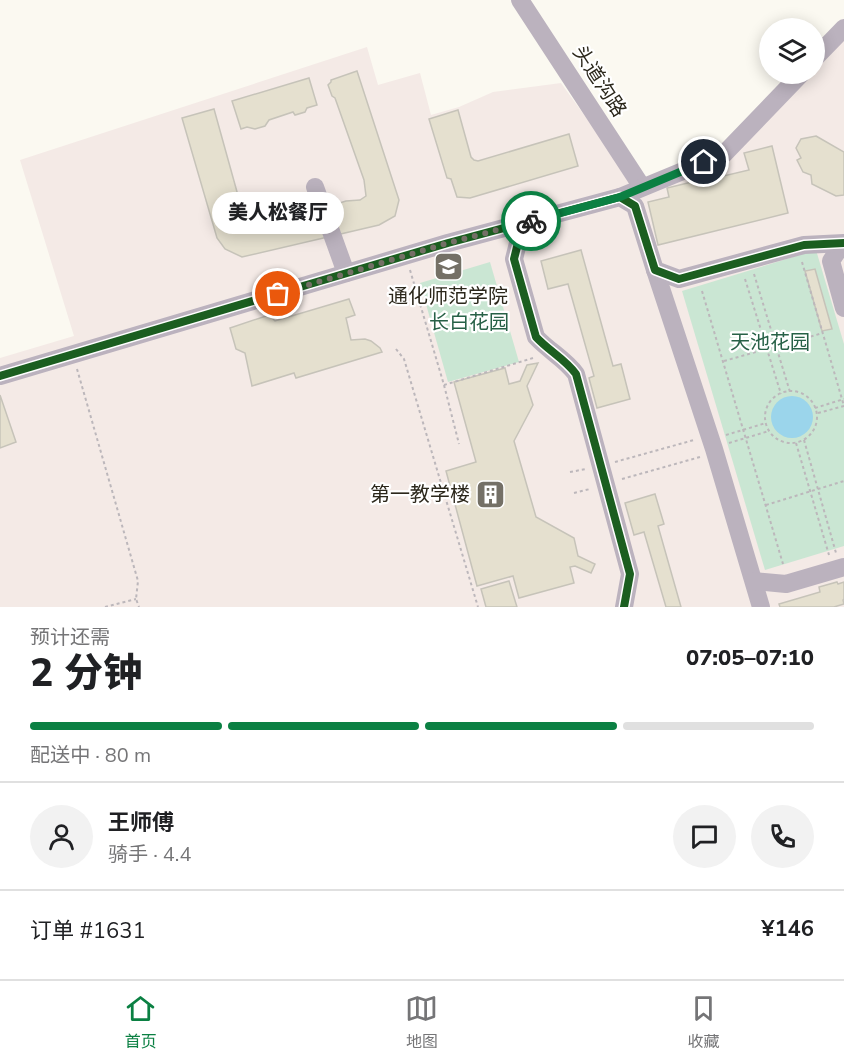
<!DOCTYPE html>
<html lang="zh">
<head>
<meta charset="utf-8">
<style>
	body { margin:0; font-family:"Nunito Sans","Noto Sans SC",sans-serif; background:#f2f2f2; color:#202124; height:100vh; display:flex; flex-direction:column; font-size:22px; white-space:nowrap }
	* { box-sizing:border-box; margin:0 }
	p { font-size:20px; color:#757577 }
	.icon { flex:none; width:33px; height:33px; fill:none; stroke:currentColor; stroke-width:2; stroke-linecap:round; stroke-linejoin:round }
	.map { position:relative; height:607px; overflow:hidden }
	.sheet { display:flex; flex-direction:column; background:#fff; flex:1 }
	.sheet>* { flex:none }
	.buttons { position:absolute; left:759px; top:18px; display:grid; gap:12px }
	.buttons a { display:grid; place-items:center; width:66px; height:66px; border-radius:50%; background:#fff; box-shadow:0 3px 15px #0003; font-size:30px }
	.pin { position:absolute; display:grid; place-items:center; width:51px; height:51px; color:#fff; margin:-26px; border:3px solid #fff; border-radius:50%; box-shadow:0 2px 6px #0007 }
	.courier { position:absolute; display:grid; place-items:center; width:60px; height:60px; margin:-30px; border:4px solid #0b8043; border-radius:50%; background:#fff; color:#222; box-shadow:0 2px 8px #0007 }
	.bubble { position:absolute; height:42px; border-radius:21px; background:#fff; box-shadow:0 3px 15px #0003; font-size:20px; font-weight:800; line-height:42px; text-align:center }
	.summary em { font-style:normal; font-weight:800 }
	.summary div { display:flex; flex-direction:column-reverse }
	.summary { display:flex; align-items:center; justify-content:space-between; height:102px; padding:0 30px }
	h1 { font-size:39px; font-weight:800; line-height:45px }
	.bar { display:grid; grid-template-columns:repeat(4,1fr); gap:9px 6px; align-content:center; height:72px; padding:0 30px }
	.bar i { height:8px; border-radius:4px; background:#e0e0e0 }
	.bar .active { background:#0b8043 }
	.bar p { grid-column:span 4 }
	.line { display:flex; align-items:center; gap:15px; padding:0 30px; border-top:2px solid #e0e0e0 }
	.line div { flex:1 }
	.round { display:grid; place-items:center; flex:none; width:63px; height:63px; border-radius:32px; background:#f2f2f2 }
	.dock { display:flex; justify-content:space-around; align-items:center; height:84px; border-top:2px solid #e0e0e0; background:#fff; font-size:16px; color:#757577 }
	.dock a { display:grid; justify-items:center; gap:3px }
	.dock .active { color:#0b8043 }
	.map>svg:first-child { display:block }
	.education { fill:#f4eae6 }
	.green { fill:#cae6d3 }
	.water { fill:#9bd5eb }
	.building { fill:#e5e0cf; stroke:#c6c3b9; stroke-width:1.5 }
	.lines { fill:none; stroke-linecap:round; stroke-linejoin:round }
	.path { stroke:#bcb7bb; stroke-width:2; stroke-dasharray:3 3; stroke-linecap:butt }
	.minor { stroke:#bbb2be; stroke-width:18 }
	.cycleway-casing { stroke:#fff; stroke-width:11 }
	.cycleway { stroke:#1b5e20; stroke-width:8 }
	.done { stroke:#747066; stroke-width:6; stroke-dasharray:0 10.8 }
	.route { stroke:#0b8043; stroke-width:8 }
	.labels { text-anchor:middle; stroke-width:4.5; stroke-linejoin:round; paint-order:stroke }
	.street-label { font-size:20px; fill:#2b271b; stroke:#fff }
	.poi-label { font-size:20px; fill:#2b271b; stroke:#fff }
	.park-label { font-size:20px; fill:#276147; stroke:#fff }
</style>
</head>
<body>
<div class="map">
<svg width="844" height="607" viewBox="0 0 844 607">
	<rect width="100%" height="100%" fill="#fbf9f1"/>
	<path class="education" d="M844,36V607H0V358L74,336L20,160L367,47L378,85L420,73L431,115L459,107L493,92L561,83L642,195L746,143L810,74H814L815,68Z"/>
	<g class="green">
		<path d="M816,250L844,344V546L765,570L682,291Z"/>
		<path d="M490,262L519,362L448,382L420,283Z"/>
	</g>
	<circle class="water" cx="792" cy="417" r="21"/>
	<g class="building">
		<path d="M357,71L399,200L395,216L379,225L242,257L225,249L217,238L182,118L214,109L244,217L252,225H260L280,219V216L287,214L288,219L346,201L360,200L366,196L364,180L335,98L332,96L328,85L331,82V80Z"/>
		<path d="M309,78L317,105L307,108L305,112L295,115L293,112L269,120L265,126L255,129L247,127L241,129L232,101Z"/>
		<path d="M458,110L471,157L474,160L478,161L569,134L578,166L470,198L457,197L451,179L447,178L429,119Z"/>
		<path d="M816,136L844,152V195L836,196L812,184L811,175L803,172L797,160L801,158L796,148L801,139Z"/>
		<path d="M772,146L788,213L658,245L648,202L669,197L667,188L696,181L697,185L719,180V177L749,170L744,153Z"/>
		<path d="M581,250L613,366L621,364L630,399L597,408L589,378L594,376L568,284L548,289L541,261Z"/>
		<path d="M815,269L832,329L822,331L805,271Z"/>
		<path d="M349,299L355,315L346,318L351,340L365,339L371,341L380,348L382,352L296,378L294,373L252,386L245,353L236,349L230,328L269,315L275,321Z"/>
		<path d="M538,363L527,386L533,405L514,441L536,517L574,538L578,556L595,564L591,573L575,566L570,567L574,583L519,598L513,576L477,586L446,471L476,462L454,382L505,368L509,384L520,381L527,365Z"/>
		<path d="M0,395L16,442L0,448Z"/>
		<path d="M655,494L664,524L658,526L681,607H666L644,532L634,535L625,503Z"/>
		<path d="M509,581L517,607H486L481,589Z"/>
		<path d="M837,582L838,584L844,582V599L843,600L844,604L834,607H780L779,604L820,592L819,587Z"/>
	</g>
	<g class="lines">
		<g class="path">
			<path d="M802,262L844,406"/>
			<path d="M410,270L444,385L459,444"/>
			<path d="M754,274L790,392"/>
			<path d="M745,279L781,394"/>
			<path d="M702,291L783,564"/>
			<path d="M396,349L404,359L478,607"/>
			<path d="M724,361L823,333"/>
			<path d="M77,369L138,581L136,599L139,607"/>
			<path d="M444,385L533,358"/>
			<circle cx="791" cy="417" r="26"/>
			<path d="M815,408L844,399"/>
			<path d="M818,413L844,406"/>
			<path d="M726,435L766,423"/>
			<path d="M804,440L836,553"/>
			<path d="M729,443L769,431"/>
			<path d="M796,443L829,555"/>
			<path d="M615,462L694,440"/>
			<path d="M570,472L586,469"/>
			<path d="M622,479L700,457"/>
			<path d="M574,493L590,489"/>
			<path d="M766,505L844,481"/>
			<path d="M105,607L136,599"/>
		</g>
		<g class="minor">
			<path d="M520,0L642,187"/>
			<path d="M814,59L844,28"/>
			<path d="M315,187L346,273"/>
			<path d="M620,197L724,154L801,74"/>
			<path d="M534,220L519,239L514,259L536,337C549,351 565,359 576,374L630,574L624,607"/>
			<path d="M844,247L837,252L831,261L844,308"/>
			<path d="M655,270L714,449L761,607"/>
			<path d="M0,376L448,243L620,197L635,206L655,270L679,279L804,245L844,243"/>
			<path d="M754,581L786,584L844,567"/>
		</g>
		<defs>
			<g id="cycleway">
				<path d="M534,220L519,239L514,259L536,337C549,351 565,359 576,374L630,574L624,607"/>
				<path d="M0,376L448,243L620,197L635,206L655,270L679,279L804,245L844,243"/>
			</g>
		</defs>
		<use href="#cycleway" class="cycleway-casing"/>
		<use href="#cycleway" class="cycleway"/>
	</g>
	<g class="lines">
		<path class="done" d="M278,294L448,243L531,221"/>
		<path class="route" d="M531,221L620,197L704,162"/>
	</g>
	<defs>
		<symbol id="university-square" viewBox="-11 -11 22 22"><rect x="-9" y="-9" width="18" height="18" rx="4" fill="#747066" stroke="#fff"/><path d="M0-5L7-2L0 1L-7-2ZM-4 1L0 2.5L4 1V4Q0 6-4 4Z" fill="#fff"/></symbol>
		<symbol id="building-square" viewBox="-11 -11 22 22"><rect x="-9" y="-9" width="18" height="18" rx="4" fill="#747066" stroke="#fff"/><path d="M-4-6H4V6H1V3H-1V6H-4ZM-2.5-4.3h1.7v1.8h-1.7ZM.8-4.3h1.7v1.8H.8ZM-2.5-1h1.7V.8h-1.7ZM.8-1h1.7V.8H.8Z" fill="#fff"/></symbol>
	</defs>
	<g fill-rule="evenodd">
		<use href="#university-square" x="432" y="250" width="33" height="33"/>
		<use href="#building-square" x="474" y="478" width="33" height="33"/>
	</g>
	<g class="labels">
		<g class="street-label">
			<text transform="translate(600 81) rotate(57)" y="7">头道沟路</text>
		</g>
		<g class="poi-label">
			<text x="448" y="303">通化师范学院</text>
			<text x="470" y="501" text-anchor="end">第一教学楼</text>
		</g>
		<g class="park-label">
			<text x="469" y="329">长白花园</text>
			<text x="770" y="349">天池花园</text>
		</g>
	</g>
</svg>
<div class="buttons">
<a><svg class="icon" aria-label="layers" viewBox="0 0 24 24"><path d="M12 4l9 5-9 5-9-5zM3 14l9 5 9-5"/></svg></a>
</div>
<div class="pin" style="left:278px;top:294px;background:#ea580c"><svg class="icon" aria-label="bag" viewBox="0 0 24 24"><path d="M5 8h14l-1 12H6zM9 8a3 3 0 0 1 6 0"/></svg></div>
<div class="pin" style="left:704px;top:162px;background:#1f2937"><svg class="icon" aria-label="home" viewBox="0 0 24 24"><path d="M3 11l9-7 9 7M6 9v11h12V9"/></svg></div>
<div class="courier" style="left:531px;top:221px"><svg class="icon" aria-label="bike" viewBox="0 0 24 24"><circle cx="6" cy="16" r="4"/><circle cx="18" cy="16" r="4"/><path d="M6 16l4-8h5l3 8M10 8l3 8H6M13 5h3"/></svg></div>
<div class="bubble" style="left:212px;top:192px;width:132px">美人松餐厅</div>
</div>
<section class="sheet">
<div class="summary"><div><h1>2 分钟</h1><p>预计还需</p></div><em>07:05–07:10</em></div>
<div class="bar"><i class="active"></i><i class="active"></i><i class="active"></i><i></i><p>配送中 · 80 m</p></div>
<div class="line" style="height:108px"><a class="round"><svg class="icon" aria-label="person" viewBox="0 0 24 24"><circle cx="12" cy="8" r="4"/><path d="M4 21q1-7 8-7t8 7"/></svg></a><div><b>王师傅</b><p>骑手 · 4.4</p></div><a class="round"><svg class="icon" aria-label="chat" viewBox="0 0 24 24"><path d="M4 5h16v11H9l-5 4z"/></svg></a><a class="round"><svg class="icon" aria-label="phone" viewBox="0 0 24 24"><path d="M5 4h4l2 5-3 2q2 4 5 5l2-3 5 2v4C11 20 4 13 5 4z"/></svg></a></div>
<div class="line" style="height:78px"><div>订单 #1631</div><b>¥146</b></div>
</section>
<nav class="dock">
<a class="active"><svg class="icon" aria-label="home" viewBox="0 0 24 24"><path d="M3 11l9-7 9 7M6 9v11h12V9"/></svg>首页</a>
<a><svg class="icon" aria-label="map" viewBox="0 0 24 24"><path d="M3 6l6-2 6 2 6-2v14l-6 2-6-2-6 2zM9 4v14M15 6v14"/></svg>地图</a>
<a><svg class="icon" aria-label="saved" viewBox="0 0 24 24"><path d="M7 4h10v16l-5-4-5 4z"/></svg>收藏</a>
</nav>
</body>
</html>
